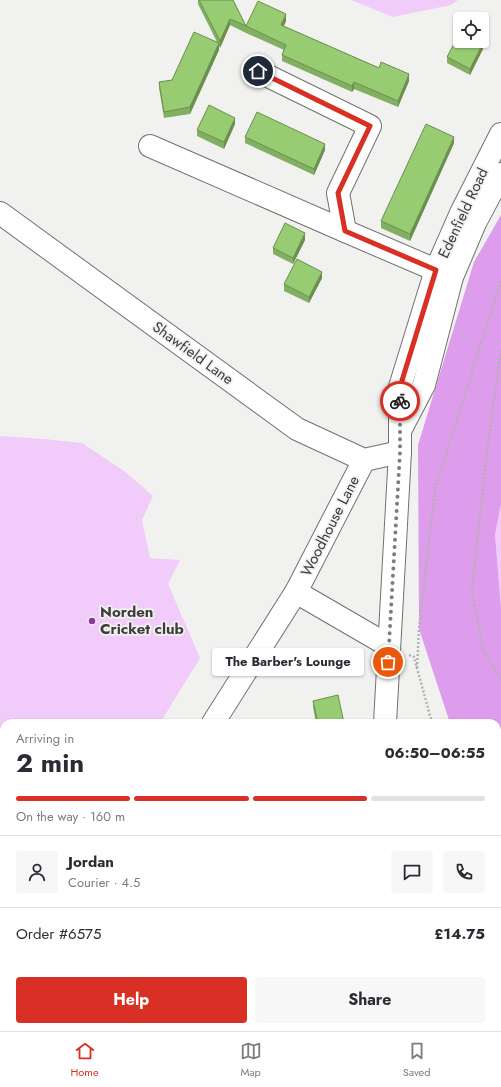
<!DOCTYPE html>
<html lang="en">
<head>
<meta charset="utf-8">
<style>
	body { margin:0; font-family:Jost,sans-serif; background:#f7f7f7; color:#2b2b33; height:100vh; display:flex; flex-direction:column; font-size:15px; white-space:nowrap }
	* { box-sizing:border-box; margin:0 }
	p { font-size:13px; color:#7c7c81 }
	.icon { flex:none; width:22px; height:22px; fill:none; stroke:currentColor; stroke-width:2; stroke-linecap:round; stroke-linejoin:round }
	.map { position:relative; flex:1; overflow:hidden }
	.sheet { position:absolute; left:0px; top:719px; width:501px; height:312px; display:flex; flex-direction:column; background:#fff; border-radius:12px 12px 0 0; box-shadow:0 1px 3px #0004 }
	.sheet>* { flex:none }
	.tools { position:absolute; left:453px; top:12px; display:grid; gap:8px }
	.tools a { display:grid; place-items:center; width:36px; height:36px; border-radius:4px; background:#fff; box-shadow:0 1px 3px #0004; font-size:20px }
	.pin { position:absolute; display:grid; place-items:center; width:34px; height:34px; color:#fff; margin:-17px; border:2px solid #fff; border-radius:50%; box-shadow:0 1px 4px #0007 }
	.courier { position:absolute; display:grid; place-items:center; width:40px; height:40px; margin:-20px; border:3px solid #d93025; border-radius:50%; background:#fff; color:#222; box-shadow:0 1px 5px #0007 }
	.bubble { position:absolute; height:28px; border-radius:4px; background:#fff; box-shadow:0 1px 3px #0004; font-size:13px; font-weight:700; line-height:28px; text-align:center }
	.head em { font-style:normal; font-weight:700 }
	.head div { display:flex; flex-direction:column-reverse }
	.head { display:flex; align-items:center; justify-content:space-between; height:68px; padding:0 16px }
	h1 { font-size:26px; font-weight:700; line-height:30px }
	.bar { display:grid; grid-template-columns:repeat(4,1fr); gap:6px 4px; align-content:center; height:48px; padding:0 16px }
	.bar i { height:5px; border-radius:3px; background:#e1e1e2 }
	.bar .active { background:#d93025 }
	.bar p { grid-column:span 4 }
	.line { display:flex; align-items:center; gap:10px; padding:0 16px; border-top:1px solid #e1e1e2 }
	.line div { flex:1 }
	.round { display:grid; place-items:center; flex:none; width:42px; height:42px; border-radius:4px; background:#f7f7f7 }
	.action { display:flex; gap:8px; margin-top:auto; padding:8px 16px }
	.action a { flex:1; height:46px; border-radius:4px; background:#d93025; color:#fff; font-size:16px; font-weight:700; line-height:46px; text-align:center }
	.action a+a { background:#f7f7f7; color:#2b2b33 }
	.tab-bar { display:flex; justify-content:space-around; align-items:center; height:56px; border-top:1px solid #e1e1e2; background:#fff; font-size:11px; color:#7c7c81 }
	.tab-bar a { display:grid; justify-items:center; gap:2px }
	.tab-bar .active { color:#d93025 }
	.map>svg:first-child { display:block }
	.green { fill:#f1cbf9 }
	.forest { fill:#de9cec }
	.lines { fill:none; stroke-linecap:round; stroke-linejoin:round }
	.minor-casing { stroke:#717270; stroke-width:24 }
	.major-casing { stroke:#717270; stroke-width:24 }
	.path { stroke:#b2b3b1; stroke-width:2.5; stroke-dasharray:2 2; stroke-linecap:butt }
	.minor { stroke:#fff; stroke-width:22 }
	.major { stroke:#fff; stroke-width:22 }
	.wall { fill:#83af63 }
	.shaded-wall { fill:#6a8f50 }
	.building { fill:#98cc73; stroke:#6a8f50 }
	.done { stroke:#7b7c7b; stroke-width:4; stroke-dasharray:0 7.2 }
	.route { stroke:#d93025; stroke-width:5 }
	.poi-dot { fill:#8e35a1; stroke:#f1f2f0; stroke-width:1.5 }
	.labels { text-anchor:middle; stroke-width:3.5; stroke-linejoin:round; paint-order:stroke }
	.street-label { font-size:15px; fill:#3c3d3c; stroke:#f1f2f0 }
	.poi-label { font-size:15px; font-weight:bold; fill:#3c3d3c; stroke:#f1f2f0; text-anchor:start }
</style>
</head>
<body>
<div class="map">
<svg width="501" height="1031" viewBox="0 0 501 1031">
	<rect width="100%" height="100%" fill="#f1f2f0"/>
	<g class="green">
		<path d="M351,0H458L451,5L393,17Z"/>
		<path d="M0,436L44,439L82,443L124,471L153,496L142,520L150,558L180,560L168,584L200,658L160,723H4V793L0,789Z"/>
		<path d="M501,504V608L495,535Z"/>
	</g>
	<path class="forest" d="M501,215V504L495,535L501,608V874L497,862V723H450L419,629L418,445L474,262Z"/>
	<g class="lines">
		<defs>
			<g id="minor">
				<path d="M258,71L370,126L338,193L345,231L452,277"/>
				<path d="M150,146L345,231"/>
				<path d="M0,213L297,429L364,460L400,452"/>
				<path d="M296,592L389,646"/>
				<path d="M213,723L296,592L364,460"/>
				<path d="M0,995L4,991"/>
				<path d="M49,1031L52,1027"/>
			</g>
			<g id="major">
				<path d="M402,427L424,385L452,277L475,223L501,174"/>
				<path d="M385,723L400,452V387L436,270L461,213L501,134"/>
				<path d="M369,1031L370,1027"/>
			</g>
		</defs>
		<use href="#minor" class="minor-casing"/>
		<use href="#major" class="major-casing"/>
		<g class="path">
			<path d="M501,350L486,459L472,591L484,652L501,679"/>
			<path d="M409,655L414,657L432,723"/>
			<path d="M417,668L419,629L435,489L501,281"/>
			<path d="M497,826L501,828"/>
			<path d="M497,926L501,936"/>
		</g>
		<use href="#minor" class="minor"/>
		<use href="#major" class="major"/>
	</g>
	<g class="wall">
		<path d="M198,0H233L246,26V33L230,25L220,48L219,46V50L190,114L164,118L159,88V82L172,80L217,42L198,4Z"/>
		<path d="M286,21L284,26L409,81L398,107L354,89L352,92L282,61V55L284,50L246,33V26Z"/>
		<path d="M483,49L470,75L447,63V57Z"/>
		<path d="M235,124L224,149L197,136V130Z"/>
		<path d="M245,137L325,150L314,175L245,143Z"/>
		<path d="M454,143L410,241L381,228V221Z"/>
		<path d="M305,240L293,264L273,254V248Z"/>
		<path d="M322,278L309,303L284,291V284Z"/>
		<path d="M313,701L344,723H316L313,707Z"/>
		<path d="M458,1027H497L501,1028L495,1031H460Z"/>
	</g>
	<g class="shaded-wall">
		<path d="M286,14V21L281,31V25Z"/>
		<path d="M230,19V25L220,48V41Z"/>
		<path d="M219,43V50L190,114V107Z"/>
		<path d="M483,43V49L470,75V69Z"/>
		<path d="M409,74V81L398,107V101Z"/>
		<path d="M354,82V89L352,92V86Z"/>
		<path d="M235,118V124L224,149V142Z"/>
		<path d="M454,137V143L410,241V234Z"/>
		<path d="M325,144V150L314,175V169Z"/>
		<path d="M305,233V240L293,264V258Z"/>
		<path d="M322,272V278L309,303V297Z"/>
		<path d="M501,1022V1028L495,1031H482L490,1027H497V1024Z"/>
	</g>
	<g class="building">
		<path d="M199,0H233L246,26L230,19L220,41Z"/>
		<path d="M258,1L286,14L281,25L379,68L381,62L409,74L398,101L354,82L352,86L282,55L286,45L246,26Z"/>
		<path d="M194,32L219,43L190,107L164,112L159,82L172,80Z"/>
		<path d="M460,32V41H480L483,43L470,69L447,57Z"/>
		<path d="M209,105L235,118L224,142L197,130Z"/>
		<path d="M257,112L325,144L314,169L245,137Z"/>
		<path d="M426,124L454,137L410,234L381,221Z"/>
		<path d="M285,223L305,233L293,258L273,248Z"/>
		<path d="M297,259L322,272L309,297L284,284Z"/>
		<path d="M338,695L344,723H318L313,701Z"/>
		<path d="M499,995L501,1000V1022L497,1024V996Z"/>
		<path d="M461,1027H490L482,1031H463Z"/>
	</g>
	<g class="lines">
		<path class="done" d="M388,662L400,452V401"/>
		<path class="route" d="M258,71L370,126L338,193L345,231L436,270L400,387V401"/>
	</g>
	<circle class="poi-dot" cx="92" cy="621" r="4"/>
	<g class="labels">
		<g class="street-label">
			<text transform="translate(463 213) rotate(-65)" y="5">Edenfield Road</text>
			<text transform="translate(193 353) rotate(36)" y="5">Shawfield Lane</text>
			<text transform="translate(330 526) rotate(-63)" y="5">Woodhouse Lane</text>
		</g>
		<g class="poi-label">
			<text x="100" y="617">Norden<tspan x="100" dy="17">Cricket club</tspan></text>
		</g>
	</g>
</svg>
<div class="tools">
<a><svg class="icon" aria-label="locate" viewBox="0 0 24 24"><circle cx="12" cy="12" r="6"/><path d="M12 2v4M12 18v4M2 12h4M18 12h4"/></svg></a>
</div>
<div class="pin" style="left:388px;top:662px;background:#ea580c"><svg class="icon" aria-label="bag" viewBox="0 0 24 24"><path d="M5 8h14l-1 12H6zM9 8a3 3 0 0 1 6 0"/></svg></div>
<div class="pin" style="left:258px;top:71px;background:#1f2937"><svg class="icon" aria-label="home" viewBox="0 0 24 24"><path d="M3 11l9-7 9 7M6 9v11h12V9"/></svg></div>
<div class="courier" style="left:400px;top:401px"><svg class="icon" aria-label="bike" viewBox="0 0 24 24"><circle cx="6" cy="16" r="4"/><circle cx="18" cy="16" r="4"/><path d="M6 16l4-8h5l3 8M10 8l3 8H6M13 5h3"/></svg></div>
<div class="bubble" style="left:212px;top:648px;width:152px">The Barber's Lounge</div>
<section class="sheet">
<div class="head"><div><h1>2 min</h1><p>Arriving in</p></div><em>06:50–06:55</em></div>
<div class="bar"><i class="active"></i><i class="active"></i><i class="active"></i><i></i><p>On the way · 160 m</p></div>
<div class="line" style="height:72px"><a class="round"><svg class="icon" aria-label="person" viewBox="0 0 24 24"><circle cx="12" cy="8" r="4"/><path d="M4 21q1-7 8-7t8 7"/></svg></a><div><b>Jordan</b><p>Courier · 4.5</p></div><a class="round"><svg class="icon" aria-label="chat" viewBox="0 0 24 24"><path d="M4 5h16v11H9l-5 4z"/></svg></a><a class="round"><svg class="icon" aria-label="phone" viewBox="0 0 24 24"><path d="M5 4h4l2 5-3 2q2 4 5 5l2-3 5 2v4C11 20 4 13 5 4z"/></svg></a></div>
<div class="line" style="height:52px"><div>Order #6575</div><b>£14.75</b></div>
<div class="action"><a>Help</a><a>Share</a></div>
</section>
</div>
<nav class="tab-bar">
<a class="active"><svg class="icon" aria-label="home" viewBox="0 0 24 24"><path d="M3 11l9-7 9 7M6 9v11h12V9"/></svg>Home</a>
<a><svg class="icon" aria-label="map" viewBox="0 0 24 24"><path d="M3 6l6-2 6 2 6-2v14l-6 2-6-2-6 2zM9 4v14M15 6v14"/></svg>Map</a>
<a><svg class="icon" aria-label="saved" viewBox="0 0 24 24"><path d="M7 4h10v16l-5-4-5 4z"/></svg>Saved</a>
</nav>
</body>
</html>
